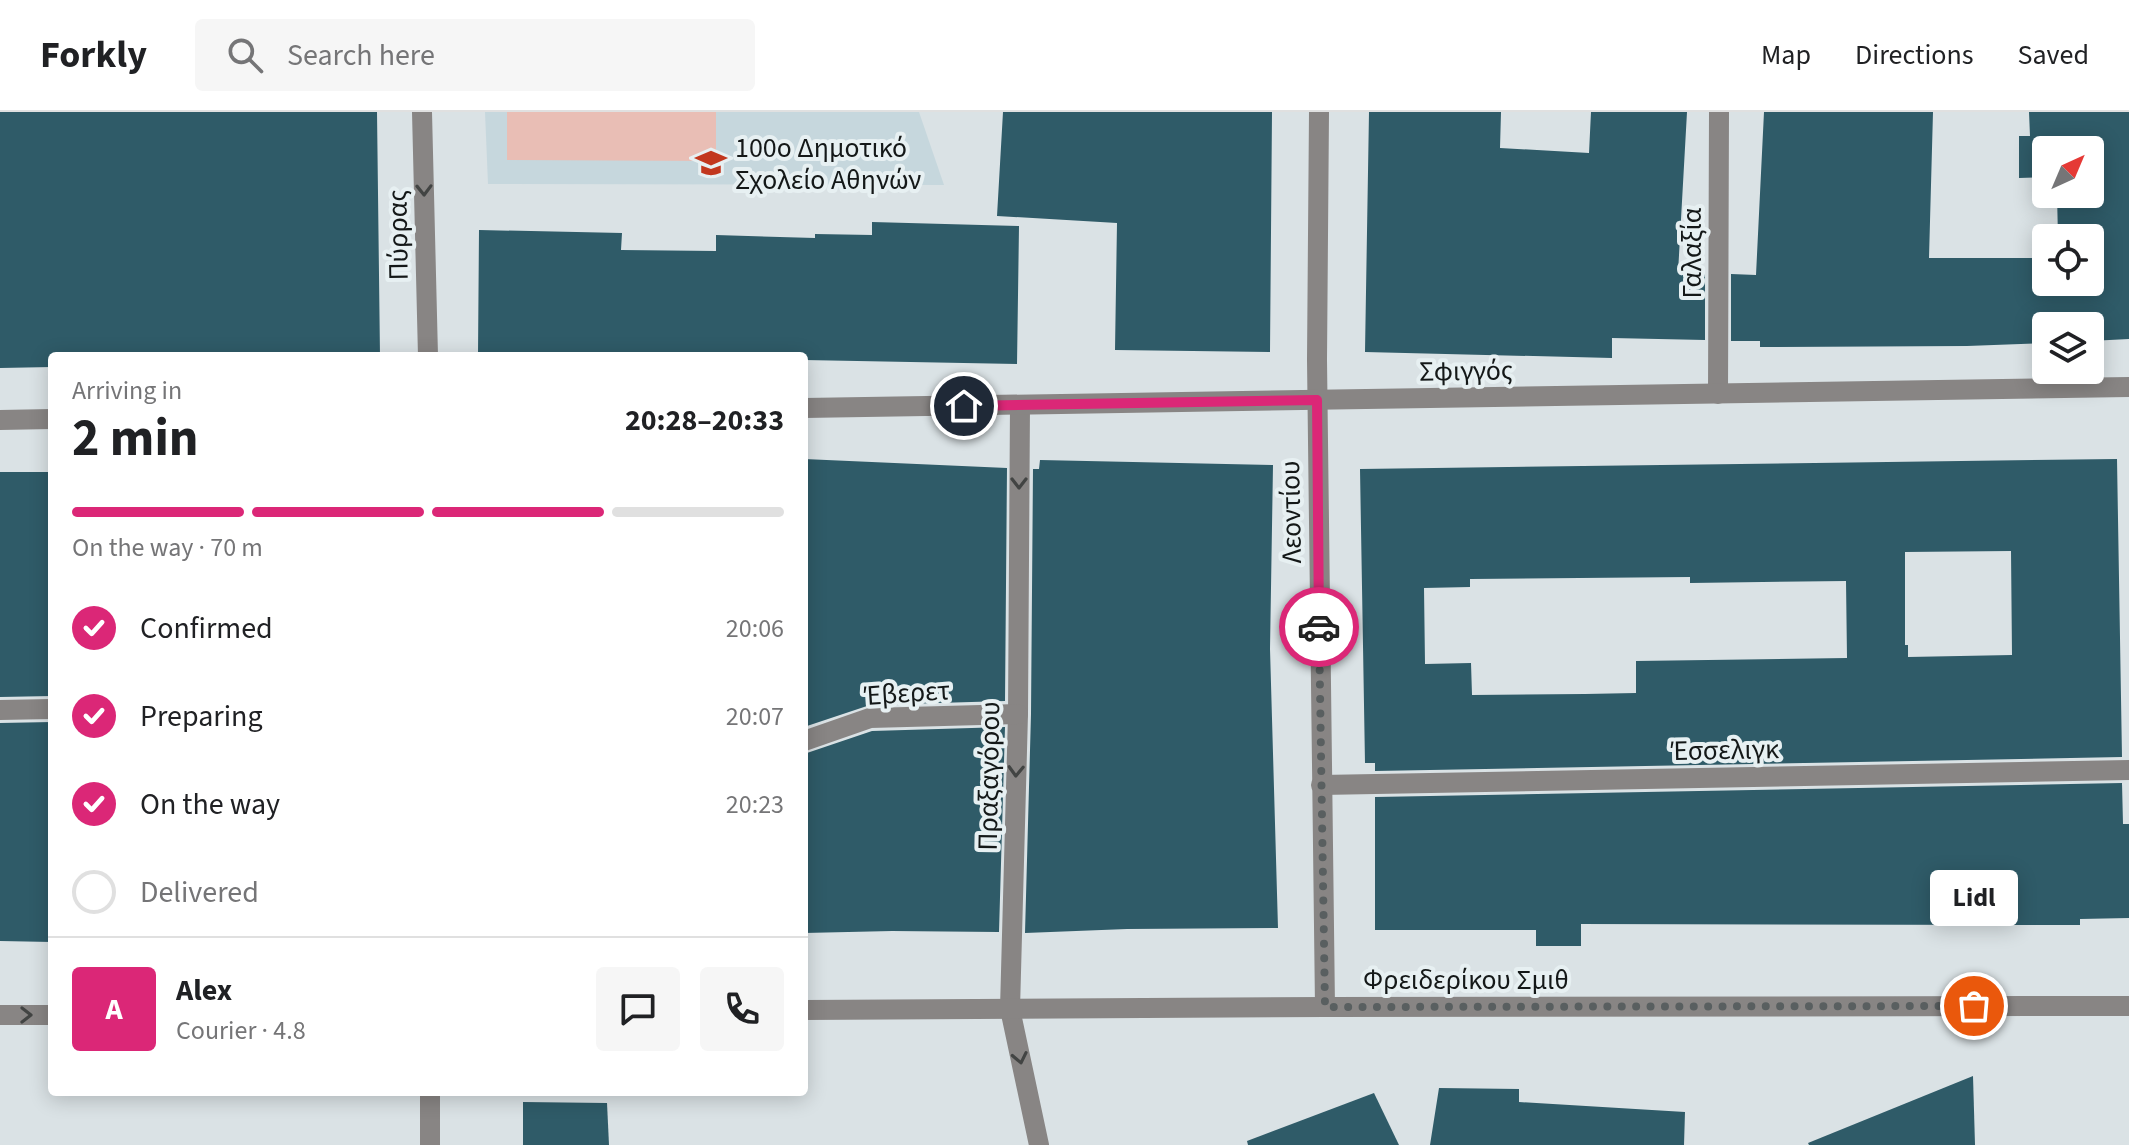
<!DOCTYPE html>
<html lang="en">
<head>
<meta charset="utf-8">
<style>
	body { margin:0; font-family:"Source Sans 3",sans-serif; background:#f6f6f6; color:#202124; height:100vh; display:flex; flex-direction:column; font-size:30px; white-space:nowrap }
	* { box-sizing:border-box; margin:0 }
	p { font-size:26px; color:#757577 }
	.icon { flex:none; width:44px; height:44px; fill:none; stroke:currentColor; stroke-width:2; stroke-linecap:round; stroke-linejoin:round }
	.map { position:relative; flex:1; overflow:hidden }
	.drawer { position:absolute; left:48px; top:240px; width:760px; height:744px; display:flex; flex-direction:column; background:#fff; border-radius:8px; box-shadow:0 4px 20px #0003 }
	.drawer>* { flex:none }
	.needle { width:52px; rotate:44deg }
	.tools { position:absolute; left:2032px; top:24px; display:grid; gap:16px }
	.tools a { display:grid; place-items:center; width:72px; height:72px; border-radius:8px; background:#fff; box-shadow:0 4px 20px #0003; font-size:40px }
	.pin { position:absolute; display:grid; place-items:center; width:68px; height:68px; color:#fff; margin:-34px; border:4px solid #fff; border-radius:50%; box-shadow:0 2px 8px #0007 }
	.courier { position:absolute; display:grid; place-items:center; width:80px; height:80px; margin:-40px; border:6px solid #db2777; border-radius:50%; background:#fff; color:#222; box-shadow:0 2px 10px #0007 }
	.bubble { position:absolute; height:56px; border-radius:8px; background:#fff; box-shadow:0 4px 20px #0003; font-size:26px; font-weight:700; line-height:56px; text-align:center }
	.headline em { font-style:normal; font-weight:700 }
	.headline div { display:flex; flex-direction:column-reverse }
	.headline { display:flex; align-items:center; justify-content:space-between; height:136px; padding:0 24px }
	h1 { font-size:52px; font-weight:700; line-height:60px }
	.bar { display:grid; grid-template-columns:repeat(4,1fr); gap:12px 8px; align-content:center; height:96px; padding:0 24px }
	.bar i { height:10px; border-radius:6px; background:#e0e0e0 }
	.bar .active { background:#db2777 }
	.bar p { grid-column:span 4 }
	.line { display:flex; align-items:center; gap:20px; padding:0 24px; border-top:2px solid #e0e0e0 }
	.line div { flex:1 }
	.round { display:grid; place-items:center; flex:none; width:84px; height:84px; border-radius:8px; background:#f6f6f6 }
	ol { padding:0 24px; list-style:none }
	li { display:flex; align-items:center; gap:24px; height:88px }
	li p { margin-inline-start:auto }
	li .icon { padding:8px; border-radius:50%; background:#db2777; color:#fff; stroke-width:4 }
	li:last-child { color:#757577 }
	li i { width:44px; height:44px; border:4px solid #e0e0e0; border-radius:50% }
	header { display:flex; align-items:center; gap:48px; box-sizing:border-box; height:112px; padding:0 40px; background:#fff; border-bottom:2px solid #e0e0e0 }
	header strong { font-size:38px }
	nav { display:flex; gap:44px; margin-inline-start:auto; font-size:28px }
	.search { width:560px; height:72px; background:#f6f6f6; display:flex; align-items:center; gap:20px; box-sizing:border-box; padding:0 28px; border-radius:8px; color:#757577; font-size:30px }
	.map>svg:first-child { display:block }
	.built { fill:#c6d7dd }
	.green { fill:#e9beb5 }
	.building { fill:#2f5b68; fill-rule:evenodd }
	.lines { fill:none; stroke-linecap:round; stroke-linejoin:round }
	.minor { stroke:#888584; stroke-width:20 }
	.tertiary { stroke:#888584; stroke-width:20 }
	.oneway { stroke:#424443 }
	.done { stroke:#595f60; stroke-width:8; stroke-dasharray:0 14.4 }
	.route { stroke:#db2777; stroke-width:10 }
	.labels { text-anchor:middle; stroke-width:8; stroke-linejoin:round; paint-order:stroke }
	.poi-label { font-size:28px; fill:#141818; stroke:#e7f0f2; text-anchor:start }
	.street-label { font-size:28px; fill:#141818; stroke:#e7f0f2 }
</style>
</head>
<body>
<header>
<strong>Forkly</strong>
<div class="search"><svg class="icon" aria-label="search" viewBox="0 0 24 24"><circle cx="10" cy="10" r="6"/><path d="M15 15l6 6"/></svg>Search here</div>
<nav><a>Map</a><a>Directions</a><a>Saved</a></nav>
</header>
<div class="map">
<svg width="2129" height="1033" viewBox="0 0 2129 1033">
	<rect width="100%" height="100%" fill="#dae2e5"/>
	<path class="built" d="M485,0H919L944,73L488,72Z"/>
	<path class="green" d="M507,0H716V49L507,48Z"/>
	<g class="building">
		<path d="M0,0H377L380,244H52V255L0,256Z"/>
		<path d="M1003,0H1272L1270,240L1115,238L1117,111L997,104Z"/>
		<path d="M1369,0H1501L1500,36L1589,41L1591,0H1687L1678,161L1705,162V228L1612,226V246L1365,240Z"/>
		<path d="M1764,0H1933L1929,146H2046V170H2090V126H2058L2057,82H2090V38H2046V65L2019,66V24H2030L2029,0H2129V227L2090,229V214H2046V231L1967,234L1760,235V229H1731V162L1756,163Z"/>
		<path d="M872,110L1019,114L1017,252L804,248V244L478,243L479,118L622,121L621,138L716,139V123L815,126V122L872,123Z"/>
		<path d="M804,347L1007,356L1005,589L870,593L804,615Z"/>
		<path d="M2117,347L2122,645L1375,659V651H1365L1360,357ZM2011,439L2012,543L1908,545V533H1905V440ZM1690,465V471L1846,469L1847,546L1636,549V581L1585,582L1472,583L1471,551L1425,552L1424,476L1470,475V467Z"/>
		<path d="M1040,348L1273,353L1270,537L1278,816L1127,817L1025,821L1031,602L1033,357H1039Z"/>
		<path d="M0,360H52V584L0,585Z"/>
		<path d="M52,610V830L0,829V611Z"/>
		<path d="M1005,615L999,820L892,819L804,821V642L872,619Z"/>
		<path d="M2122,671L2123,712H2129V806L2080,807V813L1581,812V834H1536V818H1375V685Z"/>
		<path d="M1973,964L1975,1033H1809L1808,1031Z"/>
		<path d="M1439,976L1519,977V990L1685,1000L1684,1033H1430Z"/>
		<path d="M1374,981L1399,1033H1248L1247,1029Z"/>
		<path d="M523,990L607,991L609,1033H523Z"/>
	</g>
	<g class="lines">
		<g class="minor">
			<path d="M1319,0L1317,248L1325,895"/>
			<path d="M1718,282L1719,0"/>
			<path d="M1020,293L1018,602L1010,897L1039,1033"/>
			<path d="M804,296L2129,275"/>
			<path d="M0,308L52,307"/>
			<path d="M0,598L52,597"/>
			<path d="M804,629L870,606L1018,602"/>
			<path d="M1321,673L2129,658"/>
			<path d="M804,898L1325,895L2129,894"/>
			<path d="M0,903H52"/>
		</g>
		<g class="tertiary">
			<path d="M422,0L428,244"/>
			<path d="M430,980V1033"/>
		</g>
	</g>
	<defs><path id="oneway-chevron" d="M-2-3.5L2.5 0L-2 3.5" fill="none" stroke-width="1.6" stroke-linecap="round" stroke-linejoin="round" transform="scale(2)"/></defs>
	<g class="oneway">
		<use href="#oneway-chevron" transform="translate(424 78) rotate(89)"/>
		<use href="#oneway-chevron" transform="translate(1019 371) rotate(90)"/>
		<use href="#oneway-chevron" transform="translate(1016 659) rotate(92)"/>
		<use href="#oneway-chevron" transform="translate(26 903)"/>
		<use href="#oneway-chevron" transform="translate(1020 946) rotate(78)"/>
	</g>
	<g class="lines">
		<path class="done" d="M1319,515L1325,895L1974,894"/>
		<path class="route" d="M964,294L1317,288L1319,515"/>
	</g>
	<defs>
		<symbol id="school-bare" viewBox="-9 -9 18 18"><path d="M0-5L7-2L0 1L-7-2ZM-4 1L0 2.5L4 1V4Q0 6-4 4Z" fill="#c2371e" stroke="#e7f0f2" stroke-width="2.5" paint-order="stroke"/></symbol>
	</defs>
	<g fill-rule="evenodd">
		<use href="#school-bare" x="689" y="29" width="44" height="44"/>
	</g>
	<g class="labels">
		<g class="poi-label">
			<text x="735" y="45">100ο Δημοτικό<tspan x="735" dy="32">Σχολείο Αθηνών</tspan></text>
		</g>
		<g class="street-label">
			<text transform="translate(397 123) rotate(-91)" y="10">Πύρρας</text>
			<text transform="translate(1691 141) rotate(-90)" y="10">Γαλαξία</text>
			<text transform="translate(1466 258) rotate(-1)" y="10">Σφιγγός</text>
			<text transform="translate(1290 400) rotate(-91)" y="10">Λεοντίου</text>
			<text transform="translate(907 580) rotate(-4)" y="10">Έβερετ</text>
			<text transform="translate(1725 637) rotate(-1)" y="10">Έσσελιγκ</text>
			<text transform="translate(988 664) rotate(-89)" y="10">Πραξαγόρου</text>
			<text x="1466" y="877">Φρειδερίκου Σμιθ</text>
		</g>
	</g>
</svg>
<div class="tools">
<a><svg class="needle" viewBox="-14 -14 28 28"><path d="M0-13l5 13h-10z" fill="#e53935"/><path d="M0 13l5-13h-10z" fill="#757577"/></svg></a>
<a><svg class="icon" aria-label="locate" viewBox="0 0 24 24"><circle cx="12" cy="12" r="6"/><path d="M12 2v4M12 18v4M2 12h4M18 12h4"/></svg></a>
<a><svg class="icon" aria-label="layers" viewBox="0 0 24 24"><path d="M12 4l9 5-9 5-9-5zM3 14l9 5 9-5"/></svg></a>
</div>
<div class="pin" style="left:1974px;top:894px;background:#ea580c"><svg class="icon" aria-label="bag" viewBox="0 0 24 24"><path d="M5 8h14l-1 12H6zM9 8a3 3 0 0 1 6 0"/></svg></div>
<div class="pin" style="left:964px;top:294px;background:#1f2937"><svg class="icon" aria-label="home" viewBox="0 0 24 24"><path d="M3 11l9-7 9 7M6 9v11h12V9"/></svg></div>
<div class="courier" style="left:1319px;top:515px"><svg class="icon" aria-label="car" viewBox="0 0 24 24"><path d="M5 17H2v-5l4-1 3-4h7l3 4 3 1v5h-3M9 17h6M6 11h13"/><circle cx="7" cy="17" r="2"/><circle cx="17" cy="17" r="2"/></svg></div>
<div class="bubble" style="left:1930px;top:758px;width:88px">Lidl</div>
<section class="drawer">
<div class="headline"><div><h1>2 min</h1><p>Arriving in</p></div><em>20:28–20:33</em></div>
<div class="bar"><i class="active"></i><i class="active"></i><i class="active"></i><i></i><p>On the way · 70 m</p></div>
<ol>
<li><svg class="icon" aria-label="check" viewBox="0 0 24 24"><path d="M5 12l5 5 9-10"/></svg>Confirmed<p>20:06</p></li>
<li><svg class="icon" aria-label="check" viewBox="0 0 24 24"><path d="M5 12l5 5 9-10"/></svg>Preparing<p>20:07</p></li>
<li><svg class="icon" aria-label="check" viewBox="0 0 24 24"><path d="M5 12l5 5 9-10"/></svg>On the way<p>20:23</p></li>
<li><i></i>Delivered</li>
</ol>
<div class="line" style="height:144px"><b class="round" style="background:#db2777;color:#fff">A</b><div><b>Alex</b><p>Courier · 4.8</p></div><a class="round"><svg class="icon" aria-label="chat" viewBox="0 0 24 24"><path d="M4 5h16v11H9l-5 4z"/></svg></a><a class="round"><svg class="icon" aria-label="phone" viewBox="0 0 24 24"><path d="M5 4h4l2 5-3 2q2 4 5 5l2-3 5 2v4C11 20 4 13 5 4z"/></svg></a></div>
</section>
</div>
</body>
</html>
